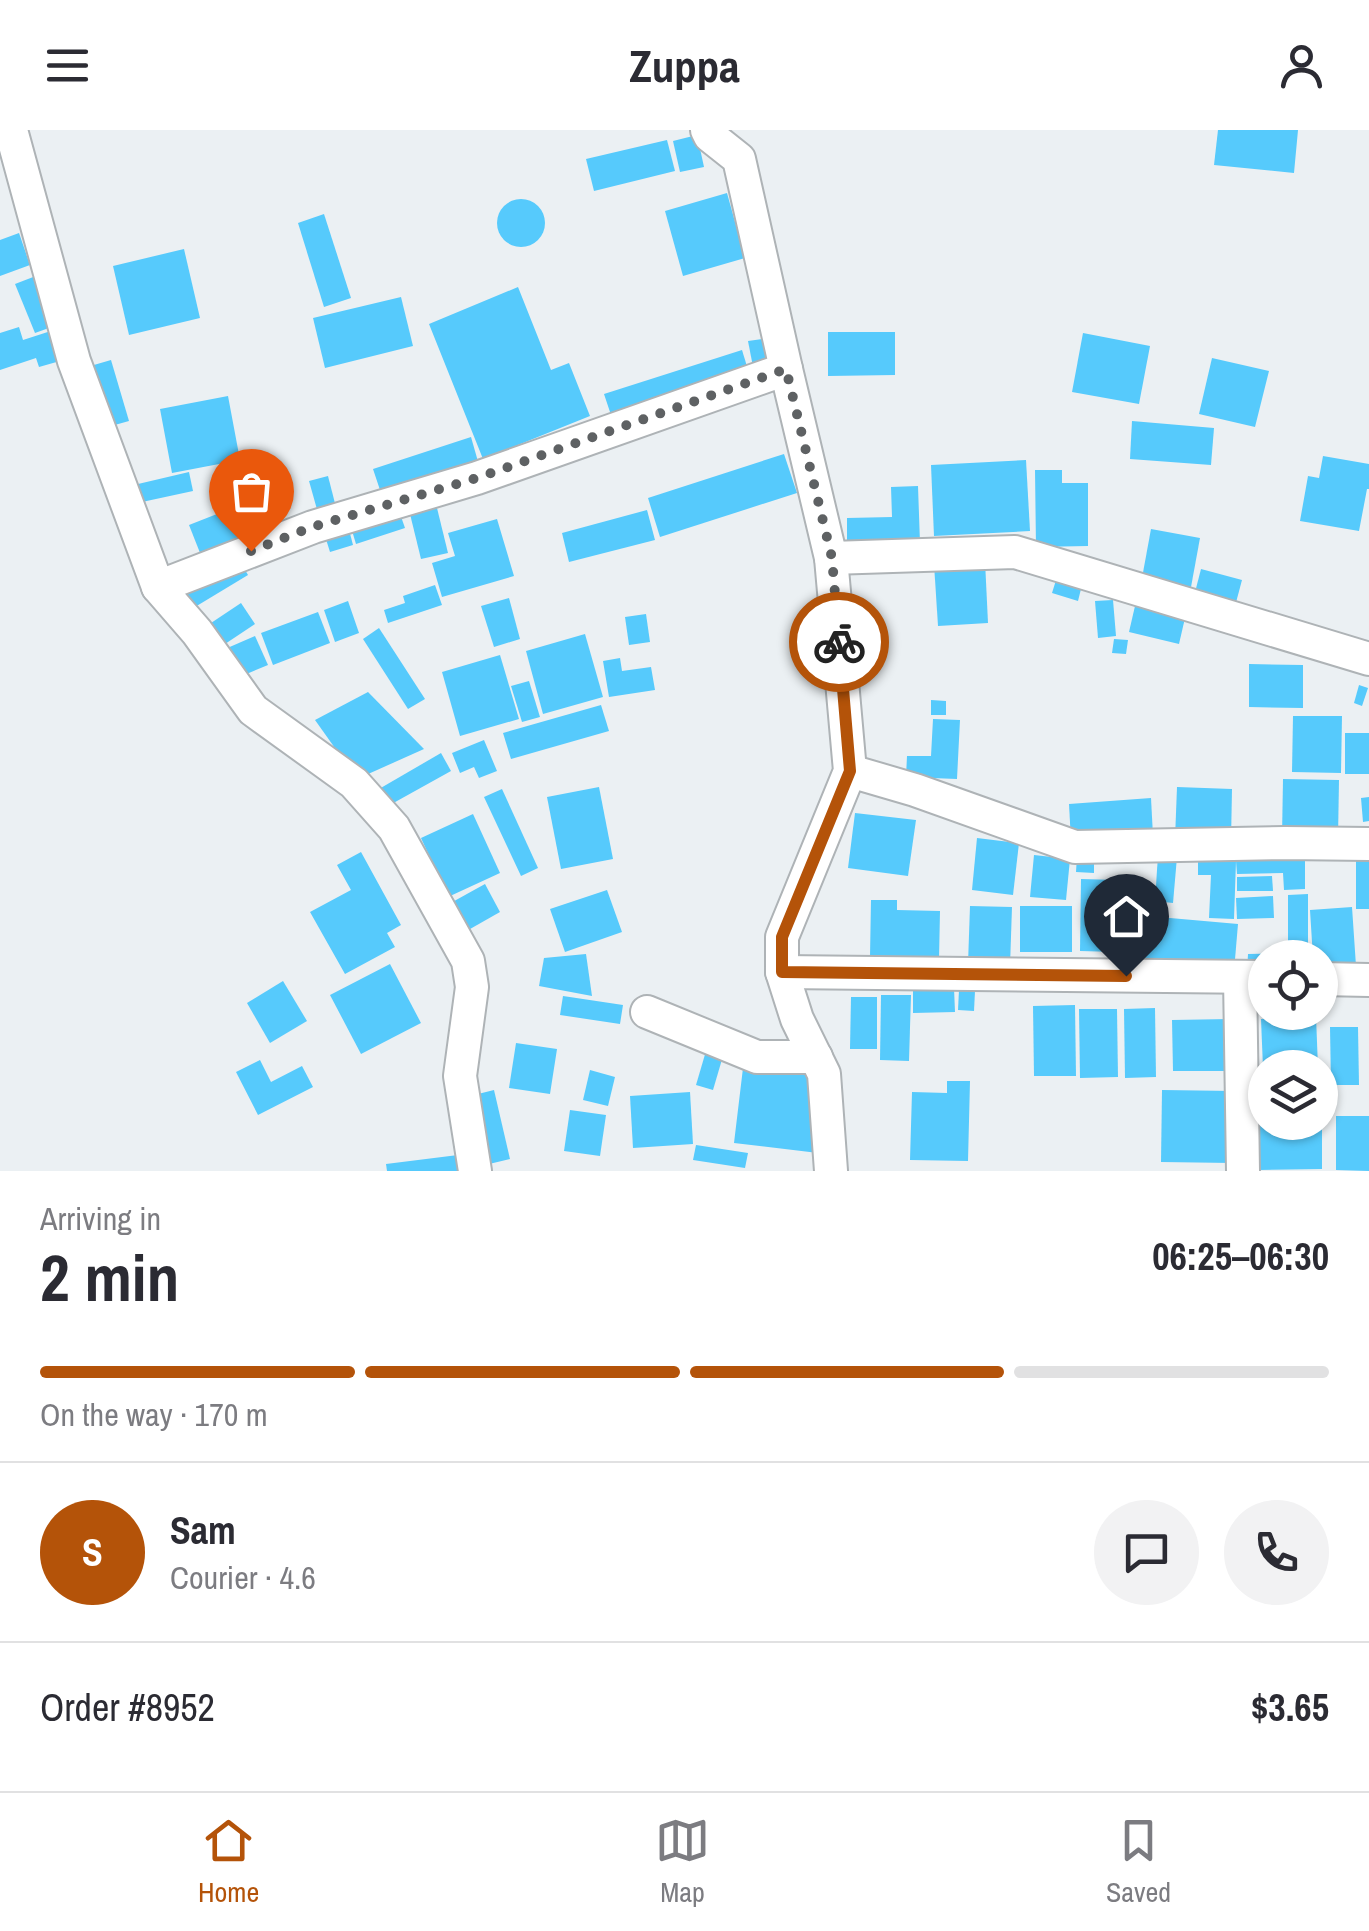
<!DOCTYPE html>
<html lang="en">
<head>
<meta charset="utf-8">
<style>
	body { margin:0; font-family:"Archivo Narrow",sans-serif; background:#f2f2f3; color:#2b2b33; height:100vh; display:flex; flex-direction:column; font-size:38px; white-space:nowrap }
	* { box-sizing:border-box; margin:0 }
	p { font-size:32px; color:#7c7c81 }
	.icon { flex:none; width:55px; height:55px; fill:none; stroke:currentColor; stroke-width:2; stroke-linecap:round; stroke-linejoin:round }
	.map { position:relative; height:1041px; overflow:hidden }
	.drawer { display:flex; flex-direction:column; background:#fff; flex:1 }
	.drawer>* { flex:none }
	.controls { position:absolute; left:1248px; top:810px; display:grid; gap:20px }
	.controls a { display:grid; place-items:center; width:90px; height:90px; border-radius:50%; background:#fff; box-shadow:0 2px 8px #0004; font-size:50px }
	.pin { position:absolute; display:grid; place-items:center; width:85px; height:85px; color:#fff; margin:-102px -42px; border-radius:50% 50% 50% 0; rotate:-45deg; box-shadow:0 0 10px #0007 }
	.pin .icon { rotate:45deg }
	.courier { position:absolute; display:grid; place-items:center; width:100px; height:100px; margin:-50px; border:8px solid #b45309; border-radius:50%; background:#fff; color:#222; box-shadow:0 2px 12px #0007 }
	.overview em { font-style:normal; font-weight:700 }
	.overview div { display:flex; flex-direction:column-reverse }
	.overview { display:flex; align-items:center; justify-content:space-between; height:170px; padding:0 40px }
	h1 { font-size:65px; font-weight:700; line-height:75px }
	.bar { display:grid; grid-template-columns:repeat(4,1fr); gap:15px 10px; align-content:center; height:120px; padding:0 40px }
	.bar i { height:12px; border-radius:8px; background:#e1e1e2 }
	.bar .on { background:#b45309 }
	.bar p { grid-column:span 4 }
	.line { display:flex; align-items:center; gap:25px; padding:0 40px; border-top:2px solid #e1e1e2 }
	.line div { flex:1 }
	.round { display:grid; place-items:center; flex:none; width:105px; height:105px; border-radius:52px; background:#f2f2f3 }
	header { display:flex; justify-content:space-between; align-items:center; height:130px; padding:0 40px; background:#fff; font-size:45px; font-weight:700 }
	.dock { display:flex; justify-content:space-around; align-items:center; height:140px; border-top:2px solid #e1e1e2; background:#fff; font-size:28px; color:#7c7c81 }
	.dock a { display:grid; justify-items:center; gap:5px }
	.dock .on { color:#b45309 }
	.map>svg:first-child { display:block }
	.building { fill:#56cafc }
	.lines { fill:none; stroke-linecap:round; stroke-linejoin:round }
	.street-casing { stroke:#aeb3b6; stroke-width:36 }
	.street { stroke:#fff; stroke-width:32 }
	.done { stroke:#5e6163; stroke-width:10; stroke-dasharray:0 18 }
	.route { stroke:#b45309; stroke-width:12 }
</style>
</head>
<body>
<header><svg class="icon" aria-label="menu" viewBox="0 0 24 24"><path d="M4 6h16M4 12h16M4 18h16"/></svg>Zuppa<svg class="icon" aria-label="person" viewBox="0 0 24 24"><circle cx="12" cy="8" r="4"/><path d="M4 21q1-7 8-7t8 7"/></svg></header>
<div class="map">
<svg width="1369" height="1041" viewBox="0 0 1369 1041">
	<rect width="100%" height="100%" fill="#ebf0f3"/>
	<g class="building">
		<path d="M1218,0H1298L1294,43L1214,35Z"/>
		<path d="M697,5L704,37L680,42L673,11Z"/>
		<path d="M667,10L675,41L594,61L586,29Z"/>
		<path d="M727,63L745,128L683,146L665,81Z"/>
		<circle cx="521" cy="93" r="24"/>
		<path d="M324,84L351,168L324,177L298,93Z"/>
		<path d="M19,103L30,135L0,146V110Z"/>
		<path d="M184,119L200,188L129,205L113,136Z"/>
		<path d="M41,144L60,194L35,203L15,154Z"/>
		<path d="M518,157L551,240L569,233L590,286L483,329L429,194Z"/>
		<path d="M401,167L413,216L325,238L313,188Z"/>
		<path d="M19,197L23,210L57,199L67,229L39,237L36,228L0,240V203Z"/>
		<path d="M828,202H895V245L828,246Z"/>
		<path d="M1083,203L1150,216L1139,274L1072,262Z"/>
		<path d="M769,208L774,238L754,242L748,211Z"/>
		<path d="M742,220L749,243L612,288L604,264Z"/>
		<path d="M1212,228L1269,241L1255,297L1199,284Z"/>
		<path d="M111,230L129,291L104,298L87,237Z"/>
		<path d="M228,266L240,330L172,343L160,279Z"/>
		<path d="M1132,291L1214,298L1211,335L1130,329Z"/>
		<path d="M471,307L479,335L382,366L373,339Z"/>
		<path d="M784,324L797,363L660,407L648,368Z"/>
		<path d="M1323,326L1369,334V359H1367L1359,401L1300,391L1308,346L1319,348Z"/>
		<path d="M1026,330L1030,401L934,406L931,335Z"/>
		<path d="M1035,340H1062V353H1088V416L1036,417Z"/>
		<path d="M189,342L193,361L142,372L138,354Z"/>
		<path d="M328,346L338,385L320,390L309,351Z"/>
		<path d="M918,356L920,413L847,414V388L892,387L891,357Z"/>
		<path d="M245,373L260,411L204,433L189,395Z"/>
		<path d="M398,378L405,398L356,414L350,394Z"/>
		<path d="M437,378L448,423L421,429L410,384Z"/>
		<path d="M647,380L655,410L569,432L562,403Z"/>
		<path d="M497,389L514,446L442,467L432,433L455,426L448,403Z"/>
		<path d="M348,396L353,415L330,422L324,403Z"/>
		<path d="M1151,399L1200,408L1191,457L1142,448Z"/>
		<path d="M238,428L248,445L190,480L180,463Z"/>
		<path d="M985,431L988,493L938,496L934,434Z"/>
		<path d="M1201,439L1242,450L1234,480L1193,470Z"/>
		<path d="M1057,447L1082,455L1078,471L1052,463Z"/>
		<path d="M435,455L442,475L388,493L384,480L405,473L403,466Z"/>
		<path d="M509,468L520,509L494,517L481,476Z"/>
		<path d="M1113,470L1116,506L1098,508L1095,471Z"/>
		<path d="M348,471L359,503L335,512L324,480Z"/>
		<path d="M241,473L255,494L216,520L202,499Z"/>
		<path d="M1135,476L1185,488L1179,514L1129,502Z"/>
		<path d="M318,482L330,513L273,535L261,503Z"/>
		<path d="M646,484L650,512L629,515L625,487Z"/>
		<path d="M379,498L425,569L408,579L363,509Z"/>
		<path d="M585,504L603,567L543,584L526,521Z"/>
		<path d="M255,506L268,535L237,548L225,519Z"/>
		<path d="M1114,509L1128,510L1126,524L1112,523Z"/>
		<path d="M500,525L519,589L460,606L442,542Z"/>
		<path d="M620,528L622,541L651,537L655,560L609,567L603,531Z"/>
		<path d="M1249,534L1303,535V578L1249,577Z"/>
		<path d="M529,551L540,587L522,592L511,556Z"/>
		<path d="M1359,555L1368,558L1362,576L1354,573Z"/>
		<path d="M368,562L424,619L357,649L315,590Z"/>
		<path d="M931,570L946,571V585H931Z"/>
		<path d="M601,575L609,601L511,629L503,603Z"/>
		<path d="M1293,586H1342L1341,643L1292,642Z"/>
		<path d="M933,589L960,590L957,649L906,647L907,626H931Z"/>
		<rect x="1345" y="603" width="24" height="41"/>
		<path d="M484,610L497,641L479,648L474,637L460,643L452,623Z"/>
		<path d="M441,623L451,641L388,676L379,659Z"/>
		<path d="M1283,649L1339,650L1338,708L1282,707Z"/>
		<path d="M599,657L613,729L561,739L547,667Z"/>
		<path d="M1177,657L1232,659L1231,711L1175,709Z"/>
		<path d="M502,659L538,738L521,746L484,667Z"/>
		<path d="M1369,667V691L1363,692L1361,668Z"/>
		<path d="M1151,668L1153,706L1071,711L1069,674Z"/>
		<path d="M855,683L916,690L908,746L848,738Z"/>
		<path d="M473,684L500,743L448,767L421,708Z"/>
		<path d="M977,708L1019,713L1013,765L972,760Z"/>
		<path d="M361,722L401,795L387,803L395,817L345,844L310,782L351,760L337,735Z"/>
		<path d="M1198,723L1305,724V759L1284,760L1283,743L1237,744L1236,731L1234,789L1209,788L1211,745H1198Z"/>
		<path d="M1034,725L1070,729L1066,770L1030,767Z"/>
		<path d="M1077,725L1094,726V743L1076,742Z"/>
		<path d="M1158,725L1177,727L1173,773L1155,771Z"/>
		<rect x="1356" y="725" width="13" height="54"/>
		<path d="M1272,746L1273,761H1237V747Z"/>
		<path d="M1081,749L1118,750L1116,822L1080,821Z"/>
		<path d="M485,754L500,782L463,803L447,775Z"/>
		<path d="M607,760L622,802L565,822L550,779Z"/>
		<path d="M1308,764V828H1265V843H1247L1248,824L1288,823V765Z"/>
		<path d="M1273,766L1274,788L1237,789L1236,768Z"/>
		<path d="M871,770H897V780L940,781L939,829L870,827Z"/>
		<path d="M970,776L1012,777L1010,836L968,834Z"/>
		<rect x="1020" y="776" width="52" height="46"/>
		<path d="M1352,777L1356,836L1320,838V828H1313L1310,780Z"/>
		<path d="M1136,785L1238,794L1234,841L1132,833Z"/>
		<path d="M586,824L592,866L539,856L544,828Z"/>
		<path d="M390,834L421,893L361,924L330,865Z"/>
		<path d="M283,851L307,891L270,913L247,873Z"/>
		<path d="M954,858L955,882L913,883V859Z"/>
		<path d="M959,860L975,861L974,881L958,880Z"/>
		<path d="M881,865H911L909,931L880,930Z"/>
		<path d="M563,866L623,875L620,894L560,885Z"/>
		<path d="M851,867H877V919H850Z"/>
		<path d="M1075,875L1076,946H1034L1033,876Z"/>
		<path d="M1155,878L1156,947L1125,948L1124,879Z"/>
		<path d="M1079,879H1117L1118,947L1080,948Z"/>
		<path d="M1316,886L1318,938H1263L1261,889Z"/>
		<path d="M1230,889V941H1173L1172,890Z"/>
		<path d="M1330,897H1358L1359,955H1331Z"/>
		<path d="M516,913L557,919L550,964L509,958Z"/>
		<path d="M706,921L723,926L713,960L696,955Z"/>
		<path d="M260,930L271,952L302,936L313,957L258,985L236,942Z"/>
		<path d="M743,938L815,946L810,986L822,988L818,1023L734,1013Z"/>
		<path d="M590,940L615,947L608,976L583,970Z"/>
		<path d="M947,951H970L968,1031L910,1030L912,962L947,963Z"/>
		<path d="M494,960L510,1029L485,1035L470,966Z"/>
		<path d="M1162,960L1234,961L1232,1033L1161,1032Z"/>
		<path d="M690,962L693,1014L633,1018L630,966Z"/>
		<path d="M1259,976H1265V992H1322V1039L1259,1040Z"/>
		<path d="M570,980L606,985L600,1026L564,1021Z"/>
		<path d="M1336,986H1369V1041L1336,1040Z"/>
		<path d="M696,1015L748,1023L745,1038L693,1030Z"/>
		<path d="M458,1025L460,1041H387L386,1034Z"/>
	</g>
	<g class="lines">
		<defs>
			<g id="street">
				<path d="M11,0L74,231L158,457L197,502L253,580L354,653L394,698L468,831L472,857L460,946L475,1041"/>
				<path d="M707,0L710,6L739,29L786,239L831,428L850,641L782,807V842L797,889L824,944L831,1041"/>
				<path d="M831,428L1015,422L1369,529"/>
				<path d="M158,457L313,397L477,348L786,239"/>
				<path d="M850,641L915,660L1075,717L1285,713L1369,714"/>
				<path d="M782,842L1265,847"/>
				<path d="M1240,847L1243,1041"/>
				<path d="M1320,849L1369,850"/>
				<path d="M647,882L757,927H816"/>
			</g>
		</defs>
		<use href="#street" class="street-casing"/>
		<use href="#street" class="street"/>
	</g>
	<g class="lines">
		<path class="done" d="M251,421L312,397L477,348L786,239L832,428L839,512"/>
		<path class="route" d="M839,512L850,641L782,807V842L1126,846"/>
	</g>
</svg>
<div class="controls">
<a><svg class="icon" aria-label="locate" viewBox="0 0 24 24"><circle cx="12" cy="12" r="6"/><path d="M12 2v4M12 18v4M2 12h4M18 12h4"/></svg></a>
<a><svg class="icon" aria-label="layers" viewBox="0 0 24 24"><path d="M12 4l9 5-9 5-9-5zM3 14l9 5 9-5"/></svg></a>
</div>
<div class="pin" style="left:251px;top:421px;background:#ea580c"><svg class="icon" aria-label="bag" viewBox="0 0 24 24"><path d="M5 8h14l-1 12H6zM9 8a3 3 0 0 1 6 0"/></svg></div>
<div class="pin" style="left:1126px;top:846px;background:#1f2937"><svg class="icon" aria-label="home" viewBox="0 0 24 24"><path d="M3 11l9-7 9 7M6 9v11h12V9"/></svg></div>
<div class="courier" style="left:839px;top:512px"><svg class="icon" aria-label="bike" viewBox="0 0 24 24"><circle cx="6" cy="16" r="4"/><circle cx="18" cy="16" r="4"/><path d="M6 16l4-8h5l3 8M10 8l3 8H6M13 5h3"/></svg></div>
</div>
<section class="drawer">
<div class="overview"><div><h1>2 min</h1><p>Arriving in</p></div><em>06:25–06:30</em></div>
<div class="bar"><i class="on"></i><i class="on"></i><i class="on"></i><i></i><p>On the way · 170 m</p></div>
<div class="line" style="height:180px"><b class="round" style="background:#b45309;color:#fff">S</b><div><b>Sam</b><p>Courier · 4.6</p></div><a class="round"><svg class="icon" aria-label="chat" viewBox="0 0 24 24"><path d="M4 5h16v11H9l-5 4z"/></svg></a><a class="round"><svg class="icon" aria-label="phone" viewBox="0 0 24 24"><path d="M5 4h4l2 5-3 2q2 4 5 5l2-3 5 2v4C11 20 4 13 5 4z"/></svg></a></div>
<div class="line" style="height:130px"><div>Order #8952</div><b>$3.65</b></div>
</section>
<nav class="dock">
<a class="on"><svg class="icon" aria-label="home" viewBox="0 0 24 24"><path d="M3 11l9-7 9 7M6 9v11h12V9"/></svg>Home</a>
<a><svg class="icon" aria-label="map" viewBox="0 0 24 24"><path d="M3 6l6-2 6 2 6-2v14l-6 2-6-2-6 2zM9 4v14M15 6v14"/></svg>Map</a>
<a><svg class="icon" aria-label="saved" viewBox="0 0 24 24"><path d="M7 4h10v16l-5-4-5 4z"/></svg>Saved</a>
</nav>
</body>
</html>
